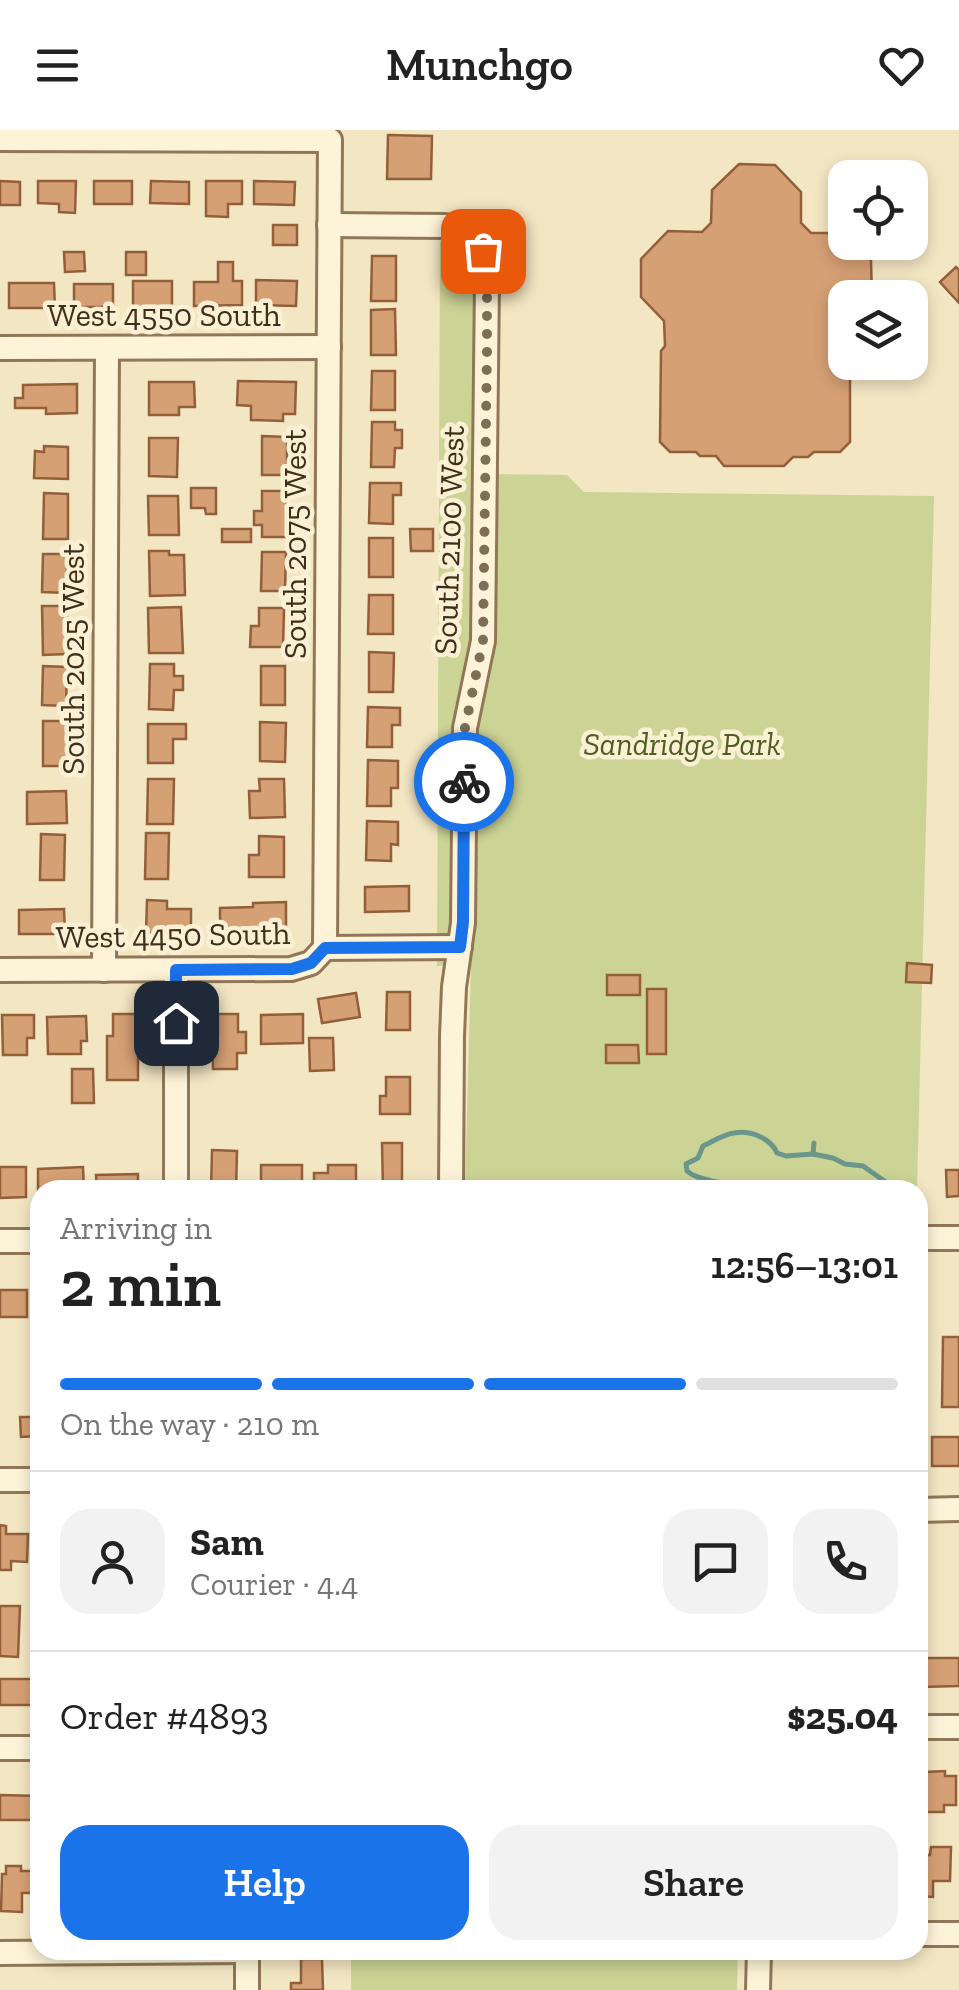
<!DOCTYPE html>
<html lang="en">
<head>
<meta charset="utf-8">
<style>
	body { margin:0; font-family:"Zilla Slab",serif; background:#f2f2f2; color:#222; height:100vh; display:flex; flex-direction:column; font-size:38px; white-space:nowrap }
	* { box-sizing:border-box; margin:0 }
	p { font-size:32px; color:#767676 }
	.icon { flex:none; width:55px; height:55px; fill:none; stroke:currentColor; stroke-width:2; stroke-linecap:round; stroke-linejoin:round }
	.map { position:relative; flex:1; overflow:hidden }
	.details { position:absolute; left:30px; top:1050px; width:898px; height:780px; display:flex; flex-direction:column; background:#fff; border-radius:30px; box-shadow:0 5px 15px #0003 }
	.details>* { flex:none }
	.buttons { position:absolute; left:828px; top:30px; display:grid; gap:20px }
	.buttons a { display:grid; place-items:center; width:100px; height:100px; border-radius:20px; background:#fff; box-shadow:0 5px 15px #0003; font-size:50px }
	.pin { position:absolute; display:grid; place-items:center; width:85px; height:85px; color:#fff; margin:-42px; border-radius:20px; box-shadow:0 5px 15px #0006 }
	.courier { position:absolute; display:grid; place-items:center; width:100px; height:100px; margin:-50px; border:8px solid #1a73e8; border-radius:50%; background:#fff; color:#222; box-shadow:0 2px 12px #0007 }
	.summary em { font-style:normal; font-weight:600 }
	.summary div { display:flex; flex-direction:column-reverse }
	.summary { display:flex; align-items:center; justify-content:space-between; height:170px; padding:0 30px }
	h1 { font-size:65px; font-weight:600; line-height:75px }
	.bar { display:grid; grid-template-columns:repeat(4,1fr); gap:15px 10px; align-content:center; height:120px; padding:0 30px }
	.bar i { height:12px; border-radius:8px; background:#e0e0e0 }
	.bar .current { background:#1a73e8 }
	.bar p { grid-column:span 4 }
	.line { display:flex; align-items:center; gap:25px; padding:0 30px; border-top:2px solid #e0e0e0 }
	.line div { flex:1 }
	.round { display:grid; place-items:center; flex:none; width:105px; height:105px; border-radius:30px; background:#f2f2f2 }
	.action { display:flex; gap:20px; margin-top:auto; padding:20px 30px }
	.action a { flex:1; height:115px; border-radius:30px; background:#1a73e8; color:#fff; font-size:40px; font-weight:600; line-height:115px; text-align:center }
	.action a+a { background:#f2f2f2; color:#222 }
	header { display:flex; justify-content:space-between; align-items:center; height:130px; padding:0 30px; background:#fff; font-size:45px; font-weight:600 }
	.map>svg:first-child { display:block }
	.green { fill:#cbd395 }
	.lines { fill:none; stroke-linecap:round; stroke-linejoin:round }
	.stream { stroke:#6b968c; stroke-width:5 }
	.building { fill:#d6a075; stroke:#935f3a; stroke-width:2.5 }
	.minor-casing { stroke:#917757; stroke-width:28 }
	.minor { stroke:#fdf3d8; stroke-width:22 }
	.done { stroke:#7e6e57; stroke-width:10; stroke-dasharray:0 18 }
	.route { stroke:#1a73e8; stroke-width:12 }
	.labels { text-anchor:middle; stroke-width:9; stroke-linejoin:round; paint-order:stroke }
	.street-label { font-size:32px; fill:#3f2e1d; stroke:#faf0d4 }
	.park-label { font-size:32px; font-style:italic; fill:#4d5e21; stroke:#faf0d4 }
</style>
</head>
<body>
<header><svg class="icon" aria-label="menu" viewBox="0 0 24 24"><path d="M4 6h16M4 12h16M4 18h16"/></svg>Munchgo<svg class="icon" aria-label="heart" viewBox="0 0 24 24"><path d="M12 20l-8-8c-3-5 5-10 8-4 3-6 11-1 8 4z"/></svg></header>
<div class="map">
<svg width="959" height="1860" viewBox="0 0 959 1860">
	<rect width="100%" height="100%" fill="#f3e6c3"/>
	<g class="green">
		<path d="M440,111L496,122V344L567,345L584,362L934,366L917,1060H465L471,835L437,836Z"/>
		<path d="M351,1820H738L737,1860H351Z"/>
	</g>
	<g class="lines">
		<g class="stream">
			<path d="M813,1024L833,1028L845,1034L863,1036L897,1060"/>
			<path d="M734,1060C719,1048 699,1052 687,1041L686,1034L698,1028L703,1016C712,1012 724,1004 734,1003C750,1000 771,1008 777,1023L786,1026L813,1024L814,1013"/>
		</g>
	</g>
	<g class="building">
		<path d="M388,5L432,6L431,49H387Z"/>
		<path d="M739,34L775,35L801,62V93L811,103H844L845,112H854L871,130L872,168H845V232H850V312L840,322H814L808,327H793L784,336H724L716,326H700L696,322H670L660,312L661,221L665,216L664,191L641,167V129L668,101L702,102L711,93L712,60Z"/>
		<path d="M0,51L20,52V75H0Z"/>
		<path d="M38,51H76L75,83L59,82V74L38,73Z"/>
		<rect x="94" y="51" width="38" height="23"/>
		<path d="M151,51L189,52V74L150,73Z"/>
		<path d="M206,51H242V74H228V87L206,86Z"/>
		<path d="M254,51L295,52L294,75L254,74Z"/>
		<rect x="273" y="95" width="24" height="20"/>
		<path d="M64,122H84L85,141L65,142Z"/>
		<rect x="126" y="122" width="20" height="23"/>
		<path d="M372,126H396V171H371Z"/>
		<path d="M218,132H233V151H242V175L194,176V152H218Z"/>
		<path d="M956,137L959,140V173L940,152Z"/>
		<path d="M256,150L297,151L296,176L256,175Z"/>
		<rect x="133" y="151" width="39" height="26"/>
		<path d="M9,153H54L55,178H9Z"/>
		<rect x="74" y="154" width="39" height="23"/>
		<path d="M395,179L396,225H371V180Z"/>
		<path d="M372,241H395V280H371Z"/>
		<path d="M238,251L296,252L295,284H283V291L251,290V276L237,275Z"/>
		<path d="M149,252H194L195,277H179V285H149Z"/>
		<path d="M77,254V283L46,284V278H15V268H23V255Z"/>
		<path d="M372,292H395V300H402V318H395L394,337H371Z"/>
		<path d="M262,306L287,307V345H262Z"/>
		<path d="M149,308H178L177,347L149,346Z"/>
		<path d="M44,316L68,317V349L34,348L35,321L44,322Z"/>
		<path d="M370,353H401V365H393V394L369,393Z"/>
		<path d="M191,358H216V384H206L205,378H191Z"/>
		<path d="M262,361H286L287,407H262V395H254V381H262Z"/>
		<path d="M44,363L68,364V409H43Z"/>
		<path d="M148,366H178L179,405H149Z"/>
		<rect x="222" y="399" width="29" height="13"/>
		<path d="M410,399H433V421H411Z"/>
		<rect x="369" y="408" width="24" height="39"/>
		<path d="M149,421H169V425H184L185,465L150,466Z"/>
		<path d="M262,422H286L285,461H261Z"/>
		<path d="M43,424H67V463L42,462Z"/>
		<path d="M369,465H393V504H368Z"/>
		<path d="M42,476H67V524L43,525Z"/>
		<path d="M181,477L183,523H149L148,478Z"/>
		<path d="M259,478H284L283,517H250L251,496H259Z"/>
		<path d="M369,522L394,523L393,562H369Z"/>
		<path d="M150,534H174V546H183V560H174L173,580L149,579Z"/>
		<path d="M43,536L67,537L66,576L42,575Z"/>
		<rect x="261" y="536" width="24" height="39"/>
		<path d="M368,577L400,578V595H392V617H367Z"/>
		<rect x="43" y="591" width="24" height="45"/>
		<path d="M260,592L286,593L285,632L260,631Z"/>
		<path d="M148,594H186V609H173V633H148Z"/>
		<path d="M368,630L398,631V658H391V676H367Z"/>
		<path d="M148,649H174L173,694H147Z"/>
		<path d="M259,649H284L285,687L250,688L249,661H260Z"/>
		<path d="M66,661L67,693L27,694V662Z"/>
		<path d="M367,691L398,692V715L391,714V731L366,730Z"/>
		<path d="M146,703H169L168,749H145Z"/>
		<path d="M41,704L65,705L64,750H40Z"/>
		<path d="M259,706L284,707V747H249V725H259Z"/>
		<path d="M409,756V781L365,782V757Z"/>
		<path d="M147,770L167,771V779H191V803H146Z"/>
		<path d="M286,772V801L220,802V778L253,777V773Z"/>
		<path d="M64,779L65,804H19V780Z"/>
		<path d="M907,833L932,835L931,853L906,852Z"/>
		<rect x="607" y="845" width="33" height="20"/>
		<rect x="647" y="859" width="19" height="65"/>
		<path d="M387,862H410V900H386Z"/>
		<path d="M356,863L360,887L322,893L318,869Z"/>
		<path d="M113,884H138V950H107V906H113Z"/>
		<path d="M218,884H238V902H246V923H237V939H213L212,904H218Z"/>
		<path d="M303,884V913L261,914V885Z"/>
		<path d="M2,885H34V908H27V925H3Z"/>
		<path d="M86,886L87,911H81V924H48L47,887Z"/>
		<path d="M309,908H333L334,940L310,941Z"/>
		<path d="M606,915H638L639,933H606Z"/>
		<path d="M72,939H93L94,973H72Z"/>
		<path d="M386,947H410V984H380V966H386Z"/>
		<path d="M382,1013H402V1059L383,1060Z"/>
		<path d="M212,1020L237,1021L236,1060H211Z"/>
		<rect x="261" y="1035" width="41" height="25"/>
		<path d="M328,1035H356V1060H314V1043H328Z"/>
		<path d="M0,1037H26V1067L0,1068Z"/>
		<path d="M83,1037L84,1060H40L38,1069V1039Z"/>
		<path d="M946,1040H959V1066L947,1067Z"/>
		<path d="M138,1044V1060H97L96,1045Z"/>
		<rect x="0" y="1160" width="27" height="27"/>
		<path d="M943,1207H959V1277H942Z"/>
		<path d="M40,1267V1306L21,1307L20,1287H36L35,1268Z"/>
		<rect x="932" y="1307" width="27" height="29"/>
		<path d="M0,1395L6,1396V1404H28L27,1432L11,1431V1440H0Z"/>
		<path d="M0,1476H20L18,1527L0,1526Z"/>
		<path d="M921,1528H959V1556L921,1557Z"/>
		<path d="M0,1549H35V1553H40V1575H0Z"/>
		<path d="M945,1641V1646H956V1675H944V1682H920V1671H918V1646H925V1642Z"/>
		<path d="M0,1665L40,1666V1690H0Z"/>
		<path d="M931,1717H951L950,1751H933V1767L918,1766V1725H930Z"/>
		<path d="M6,1736H21V1741H38V1763H22V1782L1,1781L2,1744H6Z"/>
		<path d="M301,1829H322L323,1860H291V1853H301Z"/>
	</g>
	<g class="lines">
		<defs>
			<g id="minor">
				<path d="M0,9L330,10L325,818"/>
				<path d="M329,95L445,96L483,121L487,152L483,511L465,598L463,793L454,857L452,906L451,1060"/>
				<path d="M0,218L329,217"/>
				<path d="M0,840L291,839L311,833L325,818L460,817"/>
				<path d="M104,840L107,218"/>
				<path d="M176,1060V840"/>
				<path d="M918,1108H959"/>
				<path d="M0,1111H40"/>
				<path d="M0,1350H40"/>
				<path d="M918,1380L959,1379"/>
				<path d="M918,1597H959"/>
				<path d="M0,1618H40"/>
				<path d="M918,1804H959"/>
				<path d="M0,1823L247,1821"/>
				<path d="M247,1860V1820"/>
				<path d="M758,1860L759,1820"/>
			</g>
		</defs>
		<use href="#minor" class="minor-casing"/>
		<use href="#minor" class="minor"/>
	</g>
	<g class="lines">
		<path class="done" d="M464,652L465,598L483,511L487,219V152L483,121"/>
		<path class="route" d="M176,893V840L292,839L311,833L325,818L460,817L463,792L464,652"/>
	</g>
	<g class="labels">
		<g class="street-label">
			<text x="164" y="196">West 4550 South</text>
			<text transform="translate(449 410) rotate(-88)" y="11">South 2100 West</text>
			<text transform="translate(295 414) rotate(-90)" y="11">South 2075 West</text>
			<text transform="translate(73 529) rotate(-90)" y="11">South 2025 West</text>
			<text transform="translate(173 805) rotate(-1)" y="11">West 4450 South</text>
		</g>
		<g class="park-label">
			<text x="682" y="625">Sandridge Park</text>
		</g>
	</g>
</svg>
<div class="buttons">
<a><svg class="icon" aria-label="locate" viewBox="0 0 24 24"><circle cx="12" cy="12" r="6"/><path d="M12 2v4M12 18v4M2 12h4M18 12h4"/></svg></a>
<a><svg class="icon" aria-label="layers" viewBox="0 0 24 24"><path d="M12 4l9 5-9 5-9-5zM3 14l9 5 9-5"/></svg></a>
</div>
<div class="pin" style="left:483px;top:121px;background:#ea580c"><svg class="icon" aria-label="bag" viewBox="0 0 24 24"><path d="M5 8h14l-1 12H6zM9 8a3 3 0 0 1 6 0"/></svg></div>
<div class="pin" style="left:176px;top:893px;background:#1f2937"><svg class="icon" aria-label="home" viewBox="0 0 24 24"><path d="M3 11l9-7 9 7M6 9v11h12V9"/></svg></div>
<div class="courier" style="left:464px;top:652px"><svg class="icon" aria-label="bike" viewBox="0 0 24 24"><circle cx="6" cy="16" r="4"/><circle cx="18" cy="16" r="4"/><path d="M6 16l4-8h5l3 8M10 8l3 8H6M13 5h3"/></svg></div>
<section class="details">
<div class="summary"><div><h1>2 min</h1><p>Arriving in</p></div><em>12:56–13:01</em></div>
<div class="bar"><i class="current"></i><i class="current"></i><i class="current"></i><i></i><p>On the way · 210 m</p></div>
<div class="line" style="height:180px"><a class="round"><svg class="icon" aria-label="person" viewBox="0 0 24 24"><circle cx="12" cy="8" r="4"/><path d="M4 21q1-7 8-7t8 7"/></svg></a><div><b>Sam</b><p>Courier · 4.4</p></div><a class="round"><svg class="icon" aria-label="chat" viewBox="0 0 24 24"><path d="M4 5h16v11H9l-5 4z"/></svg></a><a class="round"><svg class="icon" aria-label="phone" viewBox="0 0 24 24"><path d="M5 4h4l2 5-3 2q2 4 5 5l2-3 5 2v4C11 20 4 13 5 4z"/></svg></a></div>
<div class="line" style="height:130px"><div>Order #4893</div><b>$25.04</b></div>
<div class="action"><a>Help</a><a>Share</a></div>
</section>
</div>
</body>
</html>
